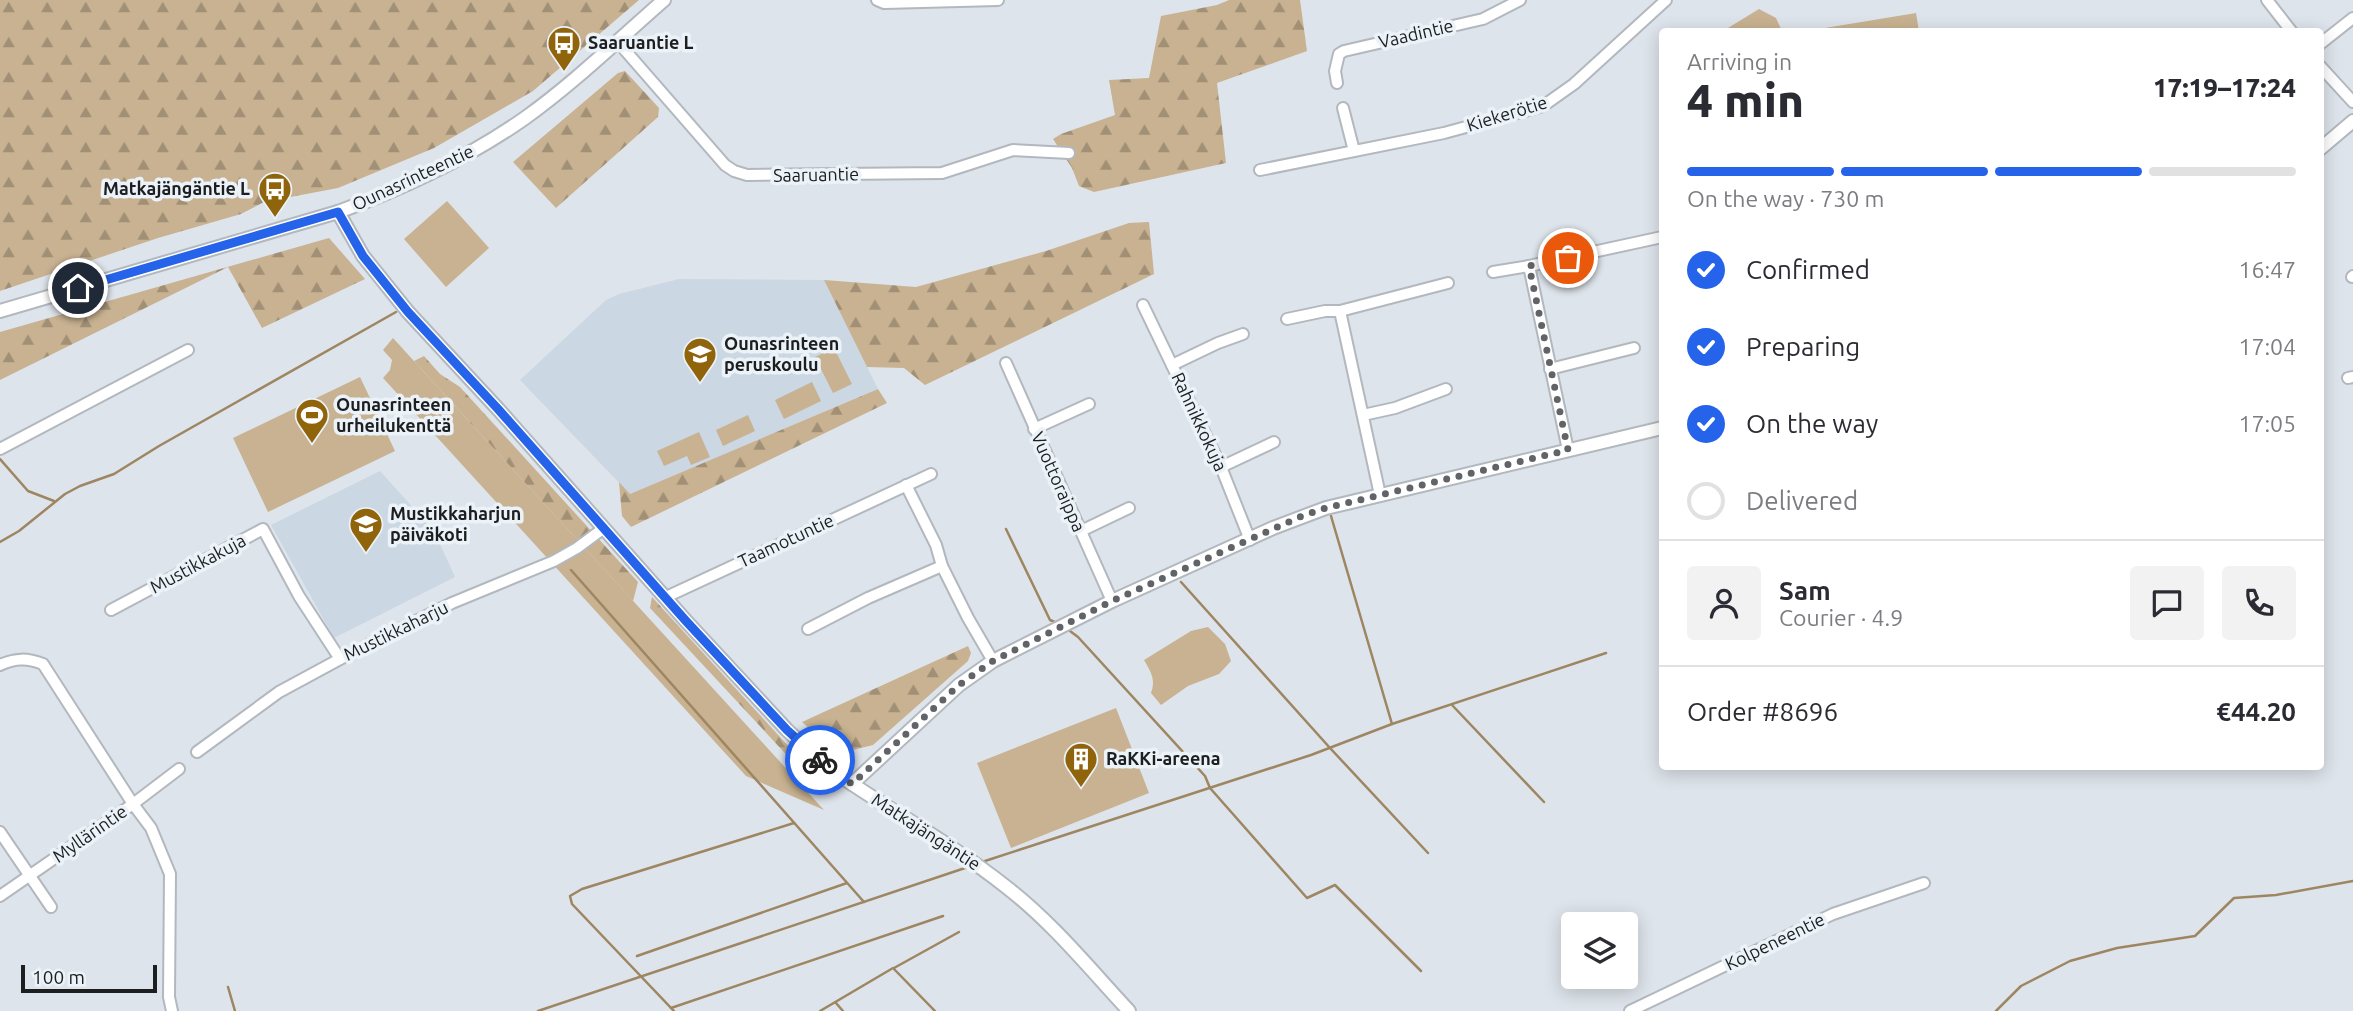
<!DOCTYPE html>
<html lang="en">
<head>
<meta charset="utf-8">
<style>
	body { margin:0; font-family:Ubuntu,sans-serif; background:#f2f2f3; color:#2b2b33; height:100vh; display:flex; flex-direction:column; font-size:26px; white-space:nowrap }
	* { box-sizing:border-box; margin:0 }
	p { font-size:23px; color:#7c7c81 }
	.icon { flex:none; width:38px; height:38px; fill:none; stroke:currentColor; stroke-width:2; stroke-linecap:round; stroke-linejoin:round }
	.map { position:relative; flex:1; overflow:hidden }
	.sheet { position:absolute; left:1659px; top:28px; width:665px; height:742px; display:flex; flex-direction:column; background:#fff; border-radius:7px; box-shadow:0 4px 18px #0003 }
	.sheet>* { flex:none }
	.buttons { position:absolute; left:1561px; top:912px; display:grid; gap:14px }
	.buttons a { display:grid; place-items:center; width:77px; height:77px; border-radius:7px; background:#fff; box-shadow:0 4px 18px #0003; font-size:35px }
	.scale { position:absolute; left:21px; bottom:18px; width:136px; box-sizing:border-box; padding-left:7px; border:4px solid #1c1e20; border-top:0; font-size:19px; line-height:24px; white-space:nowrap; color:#1c1e20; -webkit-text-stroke:5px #ebf2f8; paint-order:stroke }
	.pin { position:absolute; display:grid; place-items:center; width:60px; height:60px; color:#fff; margin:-30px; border:4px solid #fff; border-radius:50%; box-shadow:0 2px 7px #0007 }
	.courier { position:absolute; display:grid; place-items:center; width:70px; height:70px; margin:-35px; border:5px solid #2563eb; border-radius:50%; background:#fff; color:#222; box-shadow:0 2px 9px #0007 }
	.overview em { font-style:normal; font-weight:800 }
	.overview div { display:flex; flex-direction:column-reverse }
	.overview { display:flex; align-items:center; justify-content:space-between; height:119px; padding:0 28px }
	h1 { font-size:46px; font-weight:800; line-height:52px }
	.bar { display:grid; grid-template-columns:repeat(4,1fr); gap:10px 7px; align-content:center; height:84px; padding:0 28px }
	.bar i { height:9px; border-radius:5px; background:#e1e1e2 }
	.bar .on { background:#2563eb }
	.bar p { grid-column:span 4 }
	.line { display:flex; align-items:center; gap:18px; padding:0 28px; border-top:2px solid #e1e1e2 }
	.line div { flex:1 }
	.round { display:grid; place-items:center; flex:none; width:74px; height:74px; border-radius:7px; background:#f2f2f3 }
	ol { padding:0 28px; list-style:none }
	li { display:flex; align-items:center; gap:21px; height:77px }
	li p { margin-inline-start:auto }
	li .icon { padding:7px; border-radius:50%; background:#2563eb; color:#fff; stroke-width:4 }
	li:last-child { color:#7c7c81 }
	li i { width:38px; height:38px; border:4px solid #e1e1e2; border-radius:50% }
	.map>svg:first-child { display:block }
	.built { fill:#cbd7e3 }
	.green { fill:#c8b291 }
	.forest { fill:url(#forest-firs) }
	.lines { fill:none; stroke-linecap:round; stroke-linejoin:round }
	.stream { stroke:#9d8661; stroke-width:2.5 }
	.minor-casing { stroke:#b2b8be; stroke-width:14 }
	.tertiary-casing { stroke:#b2b8be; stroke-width:16 }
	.minor { stroke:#fff; stroke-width:10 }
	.tertiary { stroke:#fff; stroke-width:12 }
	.done { stroke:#606367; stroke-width:7; stroke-dasharray:0 12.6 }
	.route { stroke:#2563eb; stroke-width:9 }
	.labels { text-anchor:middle; stroke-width:7; stroke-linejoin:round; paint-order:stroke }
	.street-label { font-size:18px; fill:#1c1e20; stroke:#ebf2f8 }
	.poi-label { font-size:18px; font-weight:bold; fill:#1c1e20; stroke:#ebf2f8; text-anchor:start }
</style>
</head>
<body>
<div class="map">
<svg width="2353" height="1011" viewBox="0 0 2353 1011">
	<defs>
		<pattern id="forest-firs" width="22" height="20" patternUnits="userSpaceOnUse" patternTransform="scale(1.75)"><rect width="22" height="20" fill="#c8b291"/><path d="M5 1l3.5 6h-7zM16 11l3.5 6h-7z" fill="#a29076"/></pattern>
	</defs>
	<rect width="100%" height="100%" fill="#dee4eb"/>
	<g class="built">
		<path d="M679,279L824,280L878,389L630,494L520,380L606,300L619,294Z"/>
		<path d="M380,471L434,531L455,577L334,638L271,525Z"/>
	</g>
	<g class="green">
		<path d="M1759,9L1776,18L1782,31H1723Z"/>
		<path d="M1916,13L1919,31H1807Z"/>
		<path d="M447,201L489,248L446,287L404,239Z"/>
		<path d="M393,338L824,810L746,776L383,378L390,370L392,360L383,350Z"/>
		<path d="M834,348L852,384L833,393L815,357Z"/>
		<path d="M360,377L395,451L268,512L233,438Z"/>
		<path d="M812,382L821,401L784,419L775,400Z"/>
		<path d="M748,415L755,431L723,446L716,430Z"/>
		<path d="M699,432L710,457L691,465L687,456L664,466L657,451Z"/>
		<path d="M1208,627L1225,644L1231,661L1219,674L1188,686L1161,705L1151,693C1156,680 1151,672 1144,660L1191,631Z"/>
		<path d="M1116,708L1149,793L1011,848L977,763Z"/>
	</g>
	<g class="forest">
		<path d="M0,0H639L533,91L434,148L338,188L264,202L241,214L158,238L0,291Z"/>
		<path d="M1229,0H1300L1307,51L1217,83L1226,163L1094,192L1079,186L1072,168L1053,139L1061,134L1115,115L1109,80L1149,78L1161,16L1217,5Z"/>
		<path d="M625,71L659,108L658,117L556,208L513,162L618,73Z"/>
		<path d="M1149,222L1154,274L925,385L904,368L867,367L824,280L916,287L1046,251L1129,223Z"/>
		<path d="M329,238L365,279L262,328L228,267L0,380V332Z"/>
		<path d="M424,356L440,374L460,387L638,582L633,601L414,361Z"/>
		<path d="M878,389L887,403L631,527L622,516L619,482L630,494Z"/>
		<path d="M652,597L801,760L796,765L650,608Z"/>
		<path d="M968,646L971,653L968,661L873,745L841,753L831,748L802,722Z"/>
	</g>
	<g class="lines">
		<g class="stream">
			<path d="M0,459L28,491L54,501"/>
			<path d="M1331,516L1392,724"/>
			<path d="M1006,529L1050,620L1057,623"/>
			<path d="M0,542L19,531L65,494L80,486L114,474L159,446L396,312"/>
			<path d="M571,570L864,902"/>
			<path d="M1181,582L1330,748L1428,853"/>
			<path d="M1066,628L1078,637L1205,776L1210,788L1307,898L1335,885L1421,971"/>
			<path d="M1452,705L1544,802"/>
			<path d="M985,861L1311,755L1392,724L1606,653"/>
			<path d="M637,956L847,883"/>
			<path d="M894,968L959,932"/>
			<path d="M228,987L235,1011"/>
			<path d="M836,1003L843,1011"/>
			<path d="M671,1008L943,916"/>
			<path d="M538,1011L971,866"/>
			<path d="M674,1011L572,904L570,896L582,889L794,823"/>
			<path d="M820,1011L893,968L935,1011"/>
			<path d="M1996,1011L2021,986L2070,961L2117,948L2195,936L2234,898L2276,895L2353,881"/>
		</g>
		<defs>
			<g id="minor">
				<path d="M877,0L884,3L998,0"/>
				<path d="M2267,0L2292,32"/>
				<path d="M617,41L725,165L734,171L747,175L942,173L1013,150L1069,153"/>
				<path d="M2320,44L2353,18"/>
				<path d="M2320,66L2353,102"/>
				<path d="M1337,83L1335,71L1339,54L1344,51L1483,19L1520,0"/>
				<path d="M1343,108L1354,151"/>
				<path d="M1260,170L1444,133L1543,106L1574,84L1666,0"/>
				<path d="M1493,272L1529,266"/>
				<path d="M2352,277L2353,276"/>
				<path d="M1143,305L1221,467L1250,540"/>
				<path d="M1340,311L1380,495"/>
				<path d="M1287,319L1325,311H1340L1448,283"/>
				<path d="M1006,363L1112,601"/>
				<path d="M1172,365L1218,343L1243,334"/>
				<path d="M1550,369L1634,348"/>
				<path d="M2348,378L2353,377"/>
				<path d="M1363,415L1395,408L1446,389"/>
				<path d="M1034,429L1089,404"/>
				<path d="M0,449L188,350"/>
				<path d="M1568,450L1529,266L1662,237"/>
				<path d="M1221,467L1274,442"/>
				<path d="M906,485L936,545L942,566L968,618L993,661"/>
				<path d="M1081,531L1129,508"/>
				<path d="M666,597L931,474"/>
				<path d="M111,610L263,529L299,596L340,659"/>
				<path d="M808,629L868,598L942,566"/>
				<path d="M0,665C16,658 27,658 43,664L133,804L151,828L170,874L169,997L172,1011"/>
				<path d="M197,752L279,692L340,659L452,603L554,561L577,548L604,528"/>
				<path d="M0,832L51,907"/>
				<path d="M0,896L133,804L179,769"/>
				<path d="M1630,1011L1833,914L1924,883"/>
			</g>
			<g id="tertiary">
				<path d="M2320,149L2353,121"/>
				<path d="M338,212L363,256L408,312L498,409L686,621L787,730L817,758L836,773C892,812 952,844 1005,886C1052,922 1089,968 1129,1011"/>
				<path d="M0,311L338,212C404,188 468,158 525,118C574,83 618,40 664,0"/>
				<path d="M852,784L959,685L993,661L1112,601L1273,528L1326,508L1662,428"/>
			</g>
		</defs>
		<use href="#minor" class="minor-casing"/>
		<use href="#tertiary" class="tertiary-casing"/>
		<use href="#minor" class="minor"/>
		<use href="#tertiary" class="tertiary"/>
	</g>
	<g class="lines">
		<path class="done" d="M820,760L852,784L959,685L993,661L1112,601L1302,516L1326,508L1568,450L1529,266L1568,258"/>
		<path class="route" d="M78,288L338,212L363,256L408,312L498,409L686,621L787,730L820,760"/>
	</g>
	<defs>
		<symbol id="bus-pin" viewBox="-11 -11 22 30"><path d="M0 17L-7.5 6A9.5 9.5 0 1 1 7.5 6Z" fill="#8f640b" stroke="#ebf2f8"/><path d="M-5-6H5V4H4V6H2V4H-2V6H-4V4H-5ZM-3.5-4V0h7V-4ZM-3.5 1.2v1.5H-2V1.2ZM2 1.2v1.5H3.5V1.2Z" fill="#fff"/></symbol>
		<symbol id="school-pin" viewBox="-11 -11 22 30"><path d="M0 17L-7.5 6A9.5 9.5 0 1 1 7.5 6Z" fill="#8f640b" stroke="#ebf2f8"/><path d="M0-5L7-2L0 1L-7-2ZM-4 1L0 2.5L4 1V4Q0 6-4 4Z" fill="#fff"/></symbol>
		<symbol id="stadium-pin" viewBox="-11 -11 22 30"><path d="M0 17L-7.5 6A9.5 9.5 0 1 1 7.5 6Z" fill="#8f640b" stroke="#ebf2f8"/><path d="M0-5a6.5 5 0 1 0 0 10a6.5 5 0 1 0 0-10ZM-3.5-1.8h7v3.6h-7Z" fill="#fff"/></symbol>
		<symbol id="building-pin" viewBox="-11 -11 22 30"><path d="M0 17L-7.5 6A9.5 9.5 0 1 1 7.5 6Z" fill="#8f640b" stroke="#ebf2f8"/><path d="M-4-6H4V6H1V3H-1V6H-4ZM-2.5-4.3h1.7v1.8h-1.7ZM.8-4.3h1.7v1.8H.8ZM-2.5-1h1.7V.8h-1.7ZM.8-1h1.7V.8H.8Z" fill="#fff"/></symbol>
	</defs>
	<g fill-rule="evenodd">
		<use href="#bus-pin" x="545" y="24" width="38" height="52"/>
		<use href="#bus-pin" x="256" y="170" width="38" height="52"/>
		<use href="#school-pin" x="681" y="335" width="38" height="52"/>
		<use href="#stadium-pin" x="293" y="396" width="38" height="52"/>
		<use href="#school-pin" x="347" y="505" width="38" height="52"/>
		<use href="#building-pin" x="1062" y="740" width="38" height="52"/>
	</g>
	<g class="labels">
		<g class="street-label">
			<text transform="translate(1416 34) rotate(-13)" y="6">Vaadintie</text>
			<text transform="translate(1507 114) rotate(-17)" y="6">Kiekerötie</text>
			<text transform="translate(816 175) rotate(-1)" y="6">Saaruantie</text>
			<text transform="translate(413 178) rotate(-25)" y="6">Ounasrinteentie</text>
			<text transform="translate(1199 422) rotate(65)" y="6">Rahnikkokuja</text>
			<text transform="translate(1058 482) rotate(66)" y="6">Vuottoraippa</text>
			<text transform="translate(786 541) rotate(-25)" y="6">Taamotuntie</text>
			<text transform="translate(198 564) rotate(-28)" y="6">Mustikkakuja</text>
			<text transform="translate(396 631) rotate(-26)" y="6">Mustikkaharju</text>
			<text transform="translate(926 832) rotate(33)" y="6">Matkajängäntie</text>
			<text transform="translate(90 834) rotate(-35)" y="6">Myllärintie</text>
			<text transform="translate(1775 942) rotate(-26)" y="6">Kolpeneentie</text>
		</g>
		<g class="poi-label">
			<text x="588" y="49">Saaruantie L</text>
			<text x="250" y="195" text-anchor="end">Matkajängäntie L</text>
			<text x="724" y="350">Ounasrinteen<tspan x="724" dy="21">peruskoulu</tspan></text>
			<text x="336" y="411">Ounasrinteen<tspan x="336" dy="21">urheilukenttä</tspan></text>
			<text x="390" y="520">Mustikkaharjun<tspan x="390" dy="21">päiväkoti</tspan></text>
			<text x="1106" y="765">RaKKi-areena</text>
		</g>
	</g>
</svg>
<div class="buttons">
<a><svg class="icon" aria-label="layers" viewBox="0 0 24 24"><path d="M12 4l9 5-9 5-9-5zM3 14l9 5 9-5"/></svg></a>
</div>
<div class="scale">100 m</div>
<div class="pin" style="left:1568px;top:258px;background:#ea580c"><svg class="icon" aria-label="bag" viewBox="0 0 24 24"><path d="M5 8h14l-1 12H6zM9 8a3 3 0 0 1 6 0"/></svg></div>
<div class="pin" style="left:78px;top:288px;background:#1f2937"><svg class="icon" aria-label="home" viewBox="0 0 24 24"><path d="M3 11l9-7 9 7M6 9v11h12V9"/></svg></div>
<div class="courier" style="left:820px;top:760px"><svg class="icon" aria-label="bike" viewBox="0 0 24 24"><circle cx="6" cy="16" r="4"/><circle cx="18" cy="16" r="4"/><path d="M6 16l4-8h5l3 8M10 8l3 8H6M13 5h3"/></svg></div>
<section class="sheet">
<div class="overview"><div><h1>4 min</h1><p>Arriving in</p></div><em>17:19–17:24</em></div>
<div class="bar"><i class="on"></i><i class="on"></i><i class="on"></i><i></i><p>On the way · 730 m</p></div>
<ol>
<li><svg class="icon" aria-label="check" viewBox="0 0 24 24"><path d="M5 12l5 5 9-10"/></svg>Confirmed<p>16:47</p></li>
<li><svg class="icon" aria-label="check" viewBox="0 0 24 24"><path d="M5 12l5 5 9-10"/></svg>Preparing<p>17:04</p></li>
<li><svg class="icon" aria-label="check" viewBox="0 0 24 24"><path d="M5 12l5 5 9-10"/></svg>On the way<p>17:05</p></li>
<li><i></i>Delivered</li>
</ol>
<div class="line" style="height:126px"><a class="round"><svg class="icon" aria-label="person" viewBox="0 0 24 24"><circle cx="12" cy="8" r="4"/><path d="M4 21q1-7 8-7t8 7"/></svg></a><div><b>Sam</b><p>Courier · 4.9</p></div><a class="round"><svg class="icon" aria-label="chat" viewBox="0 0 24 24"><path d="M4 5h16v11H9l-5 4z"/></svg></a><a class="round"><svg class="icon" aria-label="phone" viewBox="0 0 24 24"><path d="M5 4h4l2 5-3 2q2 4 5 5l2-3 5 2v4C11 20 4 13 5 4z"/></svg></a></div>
<div class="line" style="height:91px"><div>Order #8696</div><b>€44.20</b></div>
</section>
</div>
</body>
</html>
